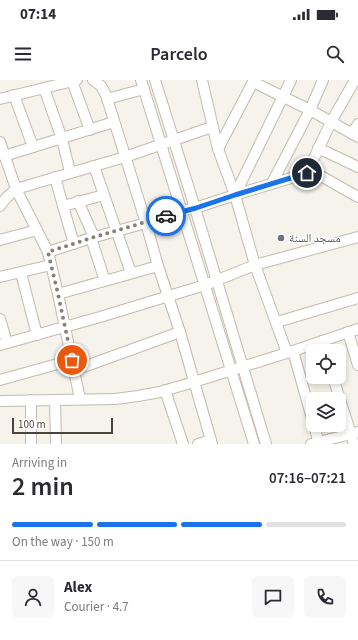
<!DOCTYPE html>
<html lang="en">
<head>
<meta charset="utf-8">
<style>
	body { margin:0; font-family:"Source Sans 3","Noto Naskh Arabic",sans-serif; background:#f7f7f7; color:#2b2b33; height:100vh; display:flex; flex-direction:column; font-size:15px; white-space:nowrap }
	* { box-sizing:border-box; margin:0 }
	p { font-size:13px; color:#7c7c81 }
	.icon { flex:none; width:22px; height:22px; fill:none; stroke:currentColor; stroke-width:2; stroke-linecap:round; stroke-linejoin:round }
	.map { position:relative; height:364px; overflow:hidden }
	.sheet { display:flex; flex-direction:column; background:#fff; flex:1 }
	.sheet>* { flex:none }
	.tools { position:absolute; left:306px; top:264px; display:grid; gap:8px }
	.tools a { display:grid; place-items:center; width:40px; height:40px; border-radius:6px; background:#fff; box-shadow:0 2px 6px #0003; font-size:20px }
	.scale { position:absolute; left:12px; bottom:10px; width:101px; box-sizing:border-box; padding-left:4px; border:2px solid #4b4439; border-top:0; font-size:11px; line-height:14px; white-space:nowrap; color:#4b4439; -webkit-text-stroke:3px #fff; paint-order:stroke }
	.pin { position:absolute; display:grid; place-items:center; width:34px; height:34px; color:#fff; margin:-17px; border:2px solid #fff; border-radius:50%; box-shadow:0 1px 4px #0007 }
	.courier { position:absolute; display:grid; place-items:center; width:40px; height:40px; margin:-20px; border:3px solid #1a73e8; border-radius:50%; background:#fff; color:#222; box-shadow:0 1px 5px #0007 }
	.head em { font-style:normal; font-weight:600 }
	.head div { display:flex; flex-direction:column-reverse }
	.head { display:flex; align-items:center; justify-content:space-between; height:68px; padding:0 12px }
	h1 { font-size:26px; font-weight:600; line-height:30px }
	.bar { display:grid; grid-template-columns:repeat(4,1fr); gap:6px 4px; align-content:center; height:48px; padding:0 12px }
	.bar i { height:5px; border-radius:3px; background:#e1e1e2 }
	.bar .on { background:#1a73e8 }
	.bar p { grid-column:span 4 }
	.line { display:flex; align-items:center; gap:10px; padding:0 12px; border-top:1px solid #e1e1e2 }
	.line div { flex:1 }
	.round { display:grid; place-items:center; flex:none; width:42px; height:42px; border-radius:6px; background:#f7f7f7 }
	.status { display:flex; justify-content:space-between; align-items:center; height:28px; padding:0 20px; background:#fff; direction:ltr }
	.status svg { height:11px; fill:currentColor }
	header { display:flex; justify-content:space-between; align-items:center; height:52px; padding:0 12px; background:#fff; font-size:18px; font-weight:600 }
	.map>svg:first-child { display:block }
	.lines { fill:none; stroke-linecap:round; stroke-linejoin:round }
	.minor-casing { stroke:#c2bbae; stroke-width:12 }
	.minor { stroke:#fff; stroke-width:10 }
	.done { stroke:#878178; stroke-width:4; stroke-dasharray:0 7.2 }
	.route { stroke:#1a73e8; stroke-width:5 }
	.worship-dot { fill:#6b7280; stroke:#fff; stroke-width:1.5 }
	.labels { text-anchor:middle; stroke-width:3; stroke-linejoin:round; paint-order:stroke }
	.worship-label { font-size:12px; fill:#5b616d; stroke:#fff; text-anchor:start }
</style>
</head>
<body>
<div class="status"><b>07:14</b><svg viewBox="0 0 49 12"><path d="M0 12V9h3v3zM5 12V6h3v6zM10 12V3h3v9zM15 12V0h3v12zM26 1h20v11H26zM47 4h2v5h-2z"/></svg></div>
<header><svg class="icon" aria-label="menu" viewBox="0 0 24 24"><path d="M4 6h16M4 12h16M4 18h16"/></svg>Parcelo<svg class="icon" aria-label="search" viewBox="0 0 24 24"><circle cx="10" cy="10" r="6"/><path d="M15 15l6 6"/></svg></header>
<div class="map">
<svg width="358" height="364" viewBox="0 0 358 364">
	<rect width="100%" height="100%" fill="#f6f3ec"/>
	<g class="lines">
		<defs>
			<g id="minor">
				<path d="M93,0L101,6L106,15L146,143L158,186L180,252L212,364"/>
				<path d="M141,0L254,364"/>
				<path d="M155,0L195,128L266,364"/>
				<path d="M202,0L218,69L235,115L255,185L287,273"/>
				<path d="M72,1L90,50"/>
				<path d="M253,2L310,30L358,57"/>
				<path d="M44,8L62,59L70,92"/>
				<path d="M14,15L33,67"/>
				<path d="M0,19L77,0"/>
				<path d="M107,19L144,9"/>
				<path d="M352,54L358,44"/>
				<path d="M0,62L16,109L48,172L58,214L80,319"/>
				<path d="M318,68L358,87"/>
				<path d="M218,69L254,0"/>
				<path d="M4,76L114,42"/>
				<path d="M94,86L131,193"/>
				<path d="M307,93L331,42L355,0"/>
				<path d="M55,97L63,126L74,164"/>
				<path d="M272,103L310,30L323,0"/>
				<path d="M235,115L291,0"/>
				<path d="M78,121L94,157"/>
				<path d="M0,126L6,118L16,109L125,77L212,47"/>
				<path d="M63,126L104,115"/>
				<path d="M91,158L105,201"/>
				<path d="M0,160L37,150"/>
				<path d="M48,172L91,158L146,143L182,131L195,128L235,115L307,93L315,94L321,96L358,117"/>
				<path d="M21,193L37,255"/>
				<path d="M0,197L51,185"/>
				<path d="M58,214L158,186"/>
				<path d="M0,239L7,263"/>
				<path d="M277,242L358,218"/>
				<path d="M348,252L358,285"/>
				<path d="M322,261L325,271"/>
				<path d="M0,265L100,237L205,205L255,185L358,157"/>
				<path d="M293,271L313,342"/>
				<path d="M75,290L180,252"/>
				<path d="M333,297L354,364"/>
				<path d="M0,300L72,280"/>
				<path d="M165,310L183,364"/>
				<path d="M55,320L56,364"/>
				<path d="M0,321L115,319L138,316L160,312L194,302L293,271L358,249"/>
				<path d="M314,345L319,364"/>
				<path d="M31,364V320"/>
				<path d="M198,364L211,360"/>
				<path d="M311,364L358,352"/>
			</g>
		</defs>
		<use href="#minor" class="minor-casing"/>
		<use href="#minor" class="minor"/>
	</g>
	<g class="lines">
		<path class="done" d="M72,280L58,214L48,172L91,158L166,136"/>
		<path class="route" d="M166,136L196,128L235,115L307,93"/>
	</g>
	<circle class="worship-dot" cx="281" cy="158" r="4"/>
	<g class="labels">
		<g class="worship-label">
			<text x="289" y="162">مسجد السنة</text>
		</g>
	</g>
</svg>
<div class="tools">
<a><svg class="icon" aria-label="locate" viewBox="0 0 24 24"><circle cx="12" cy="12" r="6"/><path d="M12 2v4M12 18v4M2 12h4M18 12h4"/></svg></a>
<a><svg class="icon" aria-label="layers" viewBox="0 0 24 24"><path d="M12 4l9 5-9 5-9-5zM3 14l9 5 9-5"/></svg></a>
</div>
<div class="scale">100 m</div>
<div class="pin" style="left:72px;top:280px;background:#ea580c"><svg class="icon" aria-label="bag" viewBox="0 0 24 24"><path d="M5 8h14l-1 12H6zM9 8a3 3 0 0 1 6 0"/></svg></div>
<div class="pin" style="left:307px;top:93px;background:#1f2937"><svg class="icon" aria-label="home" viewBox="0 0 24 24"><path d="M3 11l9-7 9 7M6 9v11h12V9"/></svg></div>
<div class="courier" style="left:166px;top:136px"><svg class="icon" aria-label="car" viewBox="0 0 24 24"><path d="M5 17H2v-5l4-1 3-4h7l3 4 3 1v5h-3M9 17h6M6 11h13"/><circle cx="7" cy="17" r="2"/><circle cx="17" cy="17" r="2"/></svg></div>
</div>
<section class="sheet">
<div class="head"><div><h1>2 min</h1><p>Arriving in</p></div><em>07:16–07:21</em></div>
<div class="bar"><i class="on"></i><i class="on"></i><i class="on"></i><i></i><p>On the way · 150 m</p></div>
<div class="line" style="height:72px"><a class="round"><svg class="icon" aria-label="person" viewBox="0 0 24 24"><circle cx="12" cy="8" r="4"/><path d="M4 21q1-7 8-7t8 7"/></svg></a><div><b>Alex</b><p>Courier · 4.7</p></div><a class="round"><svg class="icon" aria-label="chat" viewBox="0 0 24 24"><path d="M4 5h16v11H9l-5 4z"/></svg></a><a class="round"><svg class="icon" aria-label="phone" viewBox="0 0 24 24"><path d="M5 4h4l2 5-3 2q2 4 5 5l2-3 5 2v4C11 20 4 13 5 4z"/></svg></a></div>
</section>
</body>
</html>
